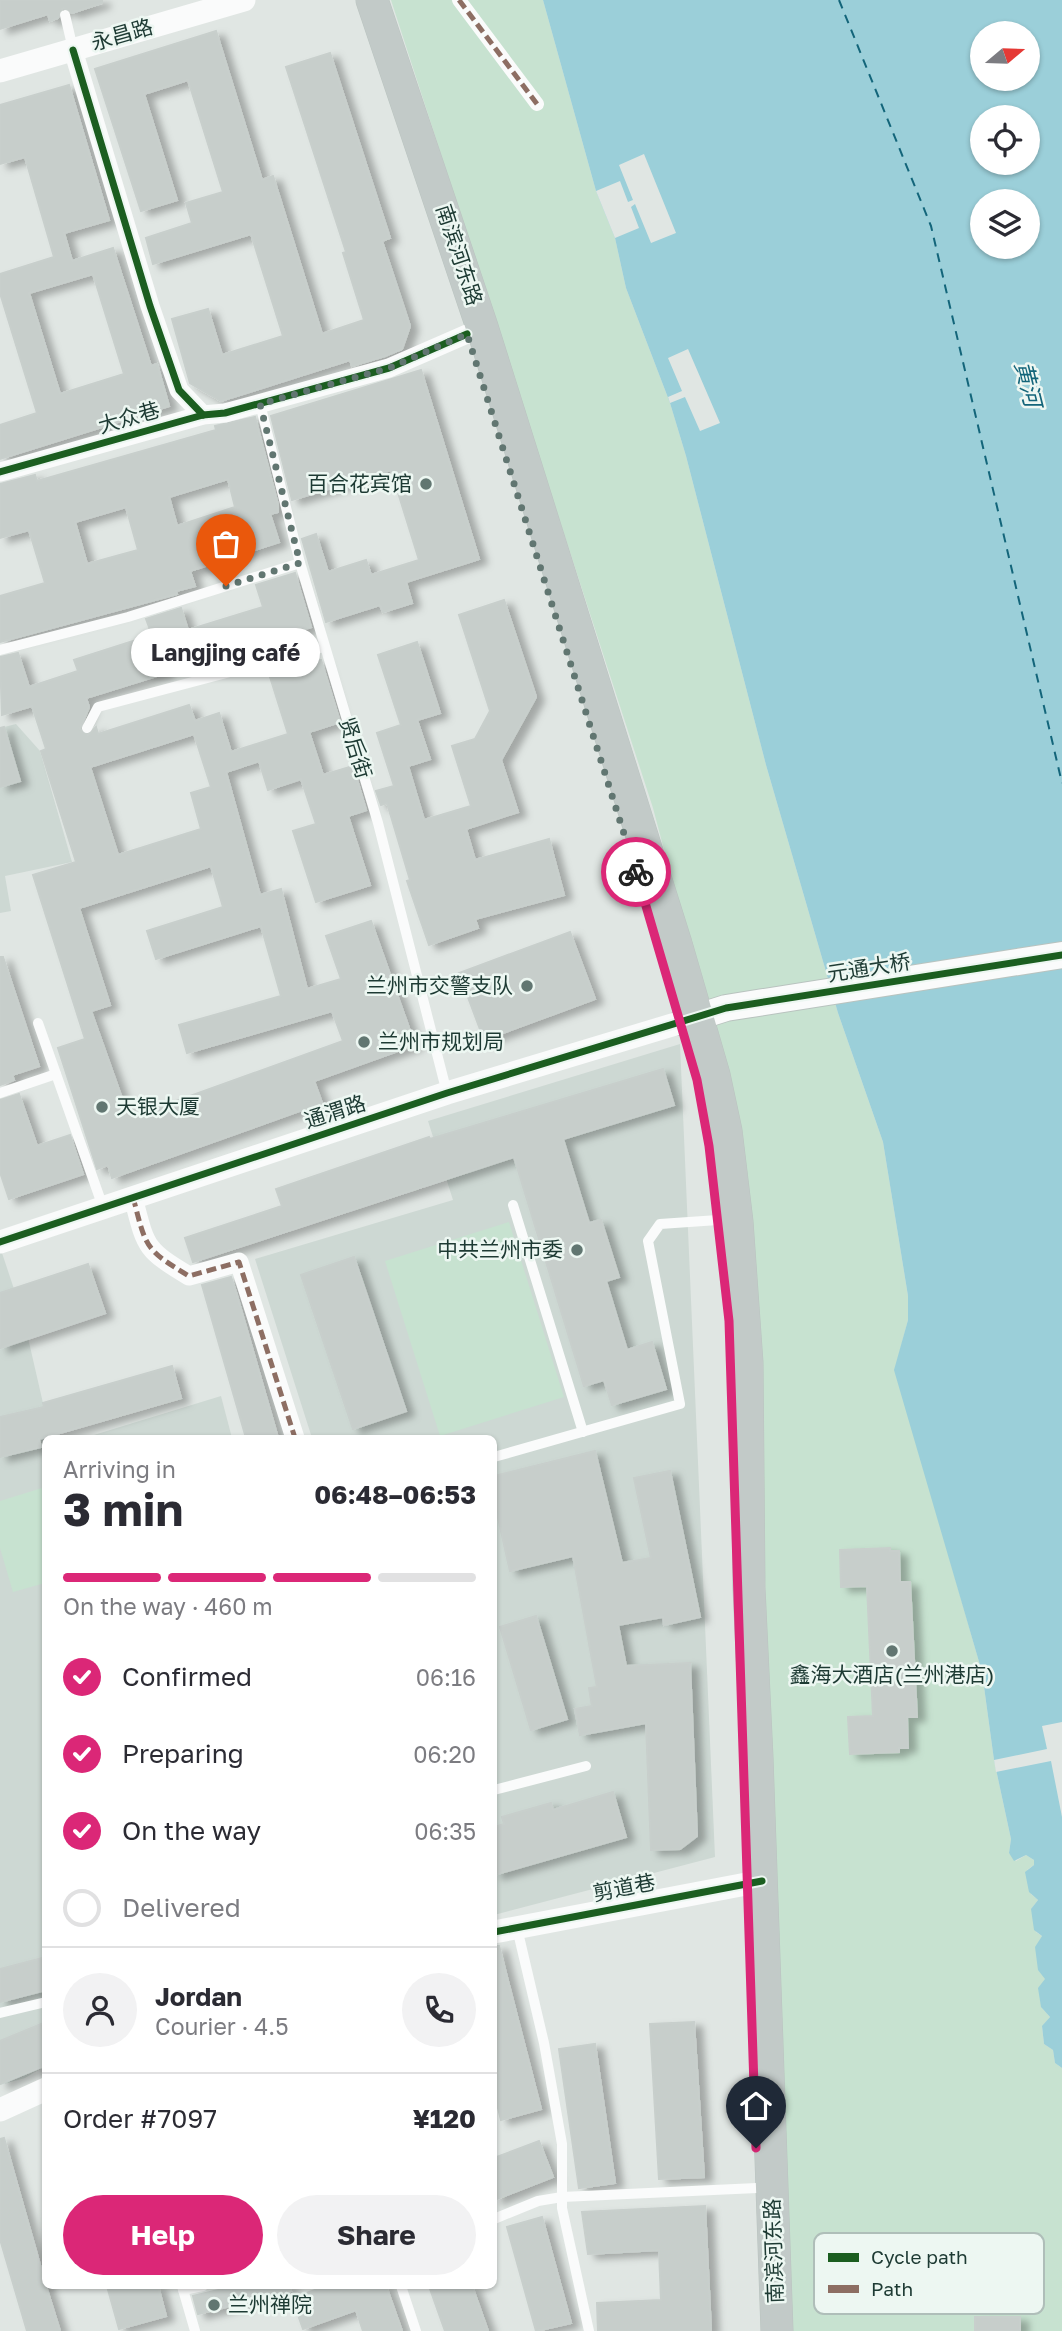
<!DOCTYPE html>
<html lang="en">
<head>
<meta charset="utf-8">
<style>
	body { margin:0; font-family:"Golos Text","Noto Sans SC",sans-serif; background:#f2f2f3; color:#2b2b33; height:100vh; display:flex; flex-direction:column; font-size:26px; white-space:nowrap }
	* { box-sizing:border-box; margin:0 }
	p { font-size:23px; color:#7c7c81 }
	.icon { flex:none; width:38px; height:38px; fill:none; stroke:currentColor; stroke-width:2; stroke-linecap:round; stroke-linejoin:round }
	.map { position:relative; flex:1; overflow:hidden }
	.details { position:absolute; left:42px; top:1435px; width:455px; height:854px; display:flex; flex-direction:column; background:#fff; border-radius:10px; box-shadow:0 2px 5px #0004 }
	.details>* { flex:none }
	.needle { width:46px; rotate:71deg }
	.buttons { position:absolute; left:970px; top:21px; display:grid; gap:14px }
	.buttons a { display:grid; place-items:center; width:70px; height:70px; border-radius:50%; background:#fff; box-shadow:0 2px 5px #0004; font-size:35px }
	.pin { position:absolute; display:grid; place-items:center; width:60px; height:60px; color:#fff; margin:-72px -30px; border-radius:50% 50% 50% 0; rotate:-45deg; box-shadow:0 0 7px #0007 }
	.pin .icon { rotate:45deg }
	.courier { position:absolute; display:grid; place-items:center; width:70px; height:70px; margin:-35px; border:5px solid #db2777; border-radius:50%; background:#fff; color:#222; box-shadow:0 2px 9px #0007 }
	.bubble { position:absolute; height:49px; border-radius:24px; background:#fff; box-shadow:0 2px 5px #0004; font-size:23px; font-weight:700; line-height:49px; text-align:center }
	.summary em { font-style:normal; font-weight:700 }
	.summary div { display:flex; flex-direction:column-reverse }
	.summary { display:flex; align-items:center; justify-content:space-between; height:119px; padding:0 21px }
	h1 { font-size:46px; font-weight:700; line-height:52px }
	.bar { display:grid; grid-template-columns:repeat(4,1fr); gap:10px 7px; align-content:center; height:84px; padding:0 21px }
	.bar i { height:9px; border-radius:5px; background:#e1e1e2 }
	.bar .on { background:#db2777 }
	.bar p { grid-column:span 4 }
	.line { display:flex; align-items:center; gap:18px; padding:0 21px; border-top:2px solid #e1e1e2 }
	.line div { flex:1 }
	.round { display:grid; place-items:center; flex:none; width:74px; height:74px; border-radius:37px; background:#f2f2f3 }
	ol { padding:0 21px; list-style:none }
	li { display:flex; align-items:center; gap:21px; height:77px }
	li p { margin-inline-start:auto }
	li .icon { padding:7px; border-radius:50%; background:#db2777; color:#fff; stroke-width:4 }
	li:last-child { color:#7c7c81 }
	li i { width:38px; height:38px; border:4px solid #e1e1e2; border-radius:50% }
	.action { display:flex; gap:14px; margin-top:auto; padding:14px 21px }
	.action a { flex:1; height:80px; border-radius:42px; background:#db2777; color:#fff; font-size:28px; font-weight:700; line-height:80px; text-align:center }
	.action a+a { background:#f2f2f3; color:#2b2b33 }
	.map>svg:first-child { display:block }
	.built { fill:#cdd8d3 }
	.green { fill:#c7e2d0 }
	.water { fill:#9bcfd9; fill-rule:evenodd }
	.pier { fill:#e0e6e3 }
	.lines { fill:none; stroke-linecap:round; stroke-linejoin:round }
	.ferry { stroke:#13657a; stroke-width:2; stroke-dasharray:9 7; stroke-linecap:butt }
	.building { fill:#c7cecb; stroke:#c8cfcc; stroke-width:2; fill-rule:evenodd; filter:url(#shadow) }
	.secondary-casing { stroke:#b9c3bf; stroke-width:28 }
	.trunk-casing { stroke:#bac4c0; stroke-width:33 }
	.service { stroke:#fafbfb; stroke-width:10 }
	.pedestrian { stroke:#fafbfb; stroke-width:14 }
	.minor { stroke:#fafbfb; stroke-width:19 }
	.tertiary { stroke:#fafbfb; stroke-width:23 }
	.secondary { stroke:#fafbfb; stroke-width:26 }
	.trunk { stroke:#c2cac8; stroke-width:32 }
	.quiet { stroke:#8d6e63; stroke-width:5; stroke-dasharray:10 5; stroke-linecap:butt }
	.cycleway-casing { stroke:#edf7f2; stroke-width:11 }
	.cycleway { stroke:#1b5e20; stroke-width:7 }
	.done { stroke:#617671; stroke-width:7; stroke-dasharray:0 12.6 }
	.route { stroke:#db2777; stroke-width:9 }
	.poi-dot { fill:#617671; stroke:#edf7f2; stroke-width:2.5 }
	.labels { text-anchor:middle; stroke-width:5; stroke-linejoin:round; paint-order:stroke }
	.street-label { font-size:21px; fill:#1d3a33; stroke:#edf7f2 }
	.poi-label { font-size:21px; fill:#1d3a33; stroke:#edf7f2; text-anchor:end }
	.water-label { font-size:23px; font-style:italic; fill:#13657a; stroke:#edf7f2 }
	.key { fill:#edf7f2; stroke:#afbeb9; stroke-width:2 }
	.key-label { font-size:19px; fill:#1d3a33 }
</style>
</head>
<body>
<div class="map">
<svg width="1062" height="2331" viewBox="0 0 1062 2331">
	<defs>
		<filter id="shadow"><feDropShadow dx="8" dy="4.5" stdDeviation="3.5" flood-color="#0004"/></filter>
	</defs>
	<rect width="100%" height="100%" fill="#e0e6e3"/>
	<g class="built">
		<path d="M16,724L40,751L72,862L5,876L11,911L0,913V728Z"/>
		<path d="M680,1044L715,1857L494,1915V1438H312L255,1259L453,1200L428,1121Z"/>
		<path d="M0,1247L23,1316L51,1438H46L45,2066L25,2078L0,2085Z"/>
		<path d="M221,1396L232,1438H84Z"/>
	</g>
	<g class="green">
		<path d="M391,0H543L596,191L615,238L626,288L670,403L686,456L766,765L838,1013L883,1142L908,1296V1320L895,1369L982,1672L994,1760L1011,1839L1009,1853L1016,1861L1026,1855L1034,1860V1865L1027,1870L1031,1894L1038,1900L1032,1908L1036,1932L1042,1936L1037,1945L1045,1979L1042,2008L1050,2017L1042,2027L1044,2044L1053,2050L1055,2063L1062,2068V2331H789L756,1295L702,993L653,808Z"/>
		<path d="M509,1222L564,1397L440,1436L385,1261Z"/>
		<path d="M42,1488L46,1500L45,1583L13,1592L0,1548V1501Z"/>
	</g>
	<path class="water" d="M543,0H1062V2068L1055,2063L1053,2050L1044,2044L1042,2026L1050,2017L1041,2007L1038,1988L1045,1979L1038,1970L1035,1947L1042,1936L1034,1930L1031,1909L1038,1900L1029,1892L1025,1872L1034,1865V1860L1026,1855L1014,1861L1009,1853L1011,1839L994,1760L982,1672L896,1377L894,1370L908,1320V1296L883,1142L838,1013L766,765L686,456L670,403L626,288L615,238L596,191ZM982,33H1027V79H982ZM982,117H1027V163H982ZM982,201H1027V247H982Z"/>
	<g class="pier">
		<path d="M644,154L676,233L651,243L635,204L631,207L639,228L615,238L596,191L620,181L628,202L633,200L619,165Z"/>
		<path d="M688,349L720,423L700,431L685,397L670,403L668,397L682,391L668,358Z"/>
		<path d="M1062,1722V1817L1051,1761L996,1772L994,1760L1047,1749L1042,1726Z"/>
	</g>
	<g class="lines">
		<path class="ferry" d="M839,0L931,226L1062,783"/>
	</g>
	<g class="building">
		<path d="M0,0H102V3L72,13L63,8L58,18L50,21L48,14L0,29Z"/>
		<path d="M216,31L262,180L273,176L322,334L364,320L343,253L346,252L286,67L330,53L390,238L382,241L410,326L402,349L385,356L352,366L350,360L221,401L190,383L172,319L208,309L222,355L283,336L251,234L153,264L146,238L192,223L186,203L223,192L188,80L144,94L177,200L141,211L95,69Z"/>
		<path d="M69,85L109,220L64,233L72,261L113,248L151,366L157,364L169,406L0,459V425L37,413L0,293V274L54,257L25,157L0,164V105ZM93,274L124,374L60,394L29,293Z"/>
		<path d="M421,370L479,559L406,582L412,603L383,612L380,605L326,622L302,539L316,534L328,572L366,560L371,575L419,560L391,470L292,500L271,416Z"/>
		<path d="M255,417L278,505V512L270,514L279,542L190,571L195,586L176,591L177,594L0,642V596L45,583L29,530L0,538V484L35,475L37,481L216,430L215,426ZM228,479L235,507L177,526L169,497ZM126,507L138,550L87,564L75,522Z"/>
		<path d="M295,573L311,627L196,665L190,646L160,656L166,673L86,698L89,707L80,729L88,735L96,727L98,734L189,705L195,721L219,713L231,752L288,734L270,677L321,660L340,722L309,732L323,775L353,766L366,810L348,816L370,885L316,902L293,831L316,824L301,779L268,790L259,761L226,772L260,895L281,889L307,989L341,979L326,936L371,921L415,1045L314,1081L322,1103L112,1178L108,1165L97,1169L58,1048L85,1039L33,875L76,862L41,751L46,749L32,706L2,715L0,657L18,653L29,687L78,671L74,660L152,635L146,619L181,608L188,630L263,607L256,585ZM194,734L211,787L191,793L201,829L118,855L90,767ZM211,866L223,907L147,931L156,959L261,926L281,996L179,1025L187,1053L332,1011L343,1041L129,1118L91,1011L110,1005L79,908Z"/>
		<path d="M504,600L536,697L501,760L518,812L466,829L475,860L549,839L564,895L475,919L478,928L429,945L407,881L410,880L387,803L381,805L376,791L394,786L377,733L401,725L378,655L417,642L440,713L417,720L430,759L408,766L424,820L471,806L452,746L475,739L490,711L459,615Z"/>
		<path d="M4,727L20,781L0,787V728Z"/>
		<path d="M570,932L595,999L484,1040L459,973Z"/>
		<path d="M0,957H3L39,1066L12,1075L14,1080L0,1085Z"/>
		<path d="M663,1069L674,1105L563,1139L589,1223L601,1220L619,1277L606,1281L627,1350L652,1342L666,1389L612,1405L604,1380L584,1386L514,1157L193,1262L185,1238L282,1206L276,1189L429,1137L430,1139Z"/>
		<path d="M19,1094L37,1146L70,1135L83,1174L9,1199L0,1172V1100Z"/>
		<path d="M354,1257L406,1411L353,1429L301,1275Z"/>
		<path d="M88,1264L105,1313L0,1348V1293Z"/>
		<path d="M231,1277L236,1292L278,1438H246L202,1285Z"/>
		<path d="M172,1366L181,1398L39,1439L41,1447L0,1457V1417L44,1407L43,1403Z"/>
		<path d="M595,1451L622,1563L651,1558L634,1478L670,1471L700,1617L664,1625L663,1617L618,1625L626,1666L690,1663L697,1836L680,1849L651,1850L646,1723L580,1735L575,1709L592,1706L589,1688L597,1687L573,1556L510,1571L494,1500V1476Z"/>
		<path d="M890,1548V1551H899L900,1582H910L917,1717H907L908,1748H899V1752L850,1754L848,1717L873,1716L867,1586L841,1587L840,1550Z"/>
		<path d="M536,1616L567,1719L531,1730L500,1627Z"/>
		<path d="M613,1792L626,1837L494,1875V1827L504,1824L502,1817L551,1803L553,1810Z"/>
		<path d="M494,1946H499L541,2109L501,2120L494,2092Z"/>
		<path d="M46,1957V1990L0,2002V1969Z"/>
		<path d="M46,2022V2065L0,2084V2041Z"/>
		<path d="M694,2022L704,2177L659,2179L650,2024Z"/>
		<path d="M595,2044L615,2183L579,2188L559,2049Z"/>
		<path d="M4,2138L46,2286L60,2331H27L0,2239V2139Z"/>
		<path d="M539,2141L553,2177L494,2200V2158Z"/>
		<path d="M705,2206L711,2331H598L597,2303L661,2300L659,2250L588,2254L582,2212Z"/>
		<path d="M542,2217L571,2323L536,2331L507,2227Z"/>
		<path d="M107,2286H158L166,2316L119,2329Z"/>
		<path d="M235,2286H290L291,2291L198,2314L193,2296Z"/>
		<path d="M326,2286H386L402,2331H363L356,2310L303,2329L292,2298Z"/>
		<path d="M429,2286H472L488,2331H445Z"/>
		<rect x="975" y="2317" width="45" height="14"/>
	</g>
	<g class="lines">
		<defs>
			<path id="secondary" d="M682,1022L726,1008L1062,955"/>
			<path id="trunk" d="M372,0L482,327L676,944L714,1075L726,1131L737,1222L747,1363L749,1588L757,1758L777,2331"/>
		</defs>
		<use href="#secondary" class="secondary-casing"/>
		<use href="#trunk" class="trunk-casing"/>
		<g class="service">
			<path d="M65,15L73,49"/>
			<path d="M260,404L300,563L378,823L447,1093"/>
			<path d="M0,650L128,617L300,563"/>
			<path d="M87,728L98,707L324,647"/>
			<path d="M38,1023L103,1207"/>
			<path d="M0,1093L56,1074"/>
			<path d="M513,1205L583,1432"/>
			<path d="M494,1457L680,1404L648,1241L660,1224L718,1220"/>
			<path d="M494,1790L586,1766"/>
			<path d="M517,1928L544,2043L562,2144V2208L589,2331"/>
			<path d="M0,2013L46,2002"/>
			<path d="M494,2219L538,2201L562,2197L757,2188"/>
			<path d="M182,2286L195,2331"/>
			<path d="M401,2286L416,2331"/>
			<path d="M183,2290L203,2286"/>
		</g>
		<path class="pedestrian" d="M459,0L537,104"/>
		<g class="minor">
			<path d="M73,50L150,306L179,390L203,415"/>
			<path d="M0,472L203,415L225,413L389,368L467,334"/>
			<path d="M133,1197C146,1247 144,1249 189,1276L239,1262L295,1438"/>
		</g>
		<g class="tertiary">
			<path d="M0,71L244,0"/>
			<path d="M0,1242L447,1093L682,1022"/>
			<path d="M494,1932L762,1881"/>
			<path d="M0,2110L46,2089"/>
		</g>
		<use href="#secondary" class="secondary"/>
		<use href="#trunk" class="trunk"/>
		<g class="quiet">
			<path d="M459,0L537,104"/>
			<path d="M133,1197C146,1247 144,1249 189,1276L239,1262L295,1438"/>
		</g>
		<defs>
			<g id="cycleway">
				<path d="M73,50L150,306L179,390L203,415"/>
				<path d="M0,472L203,415L225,413L389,368L467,334"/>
				<path d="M0,1242L447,1093L726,1008L1062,955"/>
				<path d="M494,1932L762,1881"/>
			</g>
		</defs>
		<use href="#cycleway" class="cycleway-casing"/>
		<use href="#cycleway" class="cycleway"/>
	</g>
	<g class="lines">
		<path class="done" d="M226,586L300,563L260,404L389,368L467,334L636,872"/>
		<path class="route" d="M636,872L697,1080L709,1146L729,1321L756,2148"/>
	</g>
	<g class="poi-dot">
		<circle cx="426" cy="484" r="7"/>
		<circle cx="527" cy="986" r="7"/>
		<circle cx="364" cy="1042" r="7"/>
		<circle cx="102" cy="1107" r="7"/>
		<circle cx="577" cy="1250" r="7"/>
		<circle cx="892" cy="1651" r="7"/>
		<circle cx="214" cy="2305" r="7"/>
	</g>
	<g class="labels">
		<g class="street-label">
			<text transform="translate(122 35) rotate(-16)" y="7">永昌路</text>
			<text transform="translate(459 255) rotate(72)" y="7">南滨河东路</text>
			<text transform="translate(129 418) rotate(-16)" y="7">大众巷</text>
			<text transform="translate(355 748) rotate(73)" y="7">贤后街</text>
			<text transform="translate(869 968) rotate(-9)" y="7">元通大桥</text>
			<text transform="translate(335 1112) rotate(-18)" y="7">通渭路</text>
			<text transform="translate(624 1888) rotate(-11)" y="7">剪道巷</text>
			<text transform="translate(774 2251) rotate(-92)" y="7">南滨河东路</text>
		</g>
		<g class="poi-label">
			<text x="412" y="491">百合花宾馆</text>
			<text x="513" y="993">兰州市交警支队</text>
			<text x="378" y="1049" text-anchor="start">兰州市规划局</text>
			<text x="116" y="1114" text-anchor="start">天银大厦</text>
			<text x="563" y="1257">中共兰州市委</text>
			<text x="892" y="1682" text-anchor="middle">鑫海大酒店(兰州港店)</text>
			<text x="228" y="2312" text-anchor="start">兰州禅院</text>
		</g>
		<g class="water-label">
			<text transform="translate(1028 384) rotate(76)" y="8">黄河</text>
		</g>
	</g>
	<rect x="814" y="2233" width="230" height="81" rx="10" class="key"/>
	<rect x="828" y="2253" width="31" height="9" fill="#1b5e20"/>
	<rect x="828" y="2285" width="31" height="8" fill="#8d6e63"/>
	<g class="key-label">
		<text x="871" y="2264">Cycle path</text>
		<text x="871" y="2296">Path</text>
	</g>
</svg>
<div class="buttons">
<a><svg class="needle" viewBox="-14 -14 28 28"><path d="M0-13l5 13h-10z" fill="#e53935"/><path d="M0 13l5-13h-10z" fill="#7c7c81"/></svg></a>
<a><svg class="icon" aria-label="locate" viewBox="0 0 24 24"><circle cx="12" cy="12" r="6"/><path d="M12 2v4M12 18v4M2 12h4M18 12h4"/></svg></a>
<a><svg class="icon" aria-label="layers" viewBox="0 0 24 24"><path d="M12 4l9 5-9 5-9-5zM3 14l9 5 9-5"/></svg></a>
</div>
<div class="pin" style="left:226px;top:586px;background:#ea580c"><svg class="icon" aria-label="bag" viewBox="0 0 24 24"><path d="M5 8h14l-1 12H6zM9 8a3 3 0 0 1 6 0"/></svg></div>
<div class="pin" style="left:756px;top:2148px;background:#1f2937"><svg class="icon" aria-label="home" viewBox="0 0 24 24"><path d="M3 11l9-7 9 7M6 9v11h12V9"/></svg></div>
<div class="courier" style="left:636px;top:872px"><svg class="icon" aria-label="bike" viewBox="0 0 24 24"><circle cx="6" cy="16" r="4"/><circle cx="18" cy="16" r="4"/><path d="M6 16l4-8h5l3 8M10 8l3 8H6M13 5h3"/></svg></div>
<div class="bubble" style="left:131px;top:628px;width:189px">Langjing café</div>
<section class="details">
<div class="summary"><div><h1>3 min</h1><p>Arriving in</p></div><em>06:48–06:53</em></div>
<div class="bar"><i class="on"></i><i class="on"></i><i class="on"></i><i></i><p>On the way · 460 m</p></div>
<ol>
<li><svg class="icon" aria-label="check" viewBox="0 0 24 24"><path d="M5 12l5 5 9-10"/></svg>Confirmed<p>06:16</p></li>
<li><svg class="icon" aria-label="check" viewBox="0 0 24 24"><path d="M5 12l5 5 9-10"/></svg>Preparing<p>06:20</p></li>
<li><svg class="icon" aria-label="check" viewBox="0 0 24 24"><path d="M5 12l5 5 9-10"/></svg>On the way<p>06:35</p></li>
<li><i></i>Delivered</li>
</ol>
<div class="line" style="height:126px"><a class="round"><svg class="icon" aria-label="person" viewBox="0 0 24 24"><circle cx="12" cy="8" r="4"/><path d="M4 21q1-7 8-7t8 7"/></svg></a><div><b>Jordan</b><p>Courier · 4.5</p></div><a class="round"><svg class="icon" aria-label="phone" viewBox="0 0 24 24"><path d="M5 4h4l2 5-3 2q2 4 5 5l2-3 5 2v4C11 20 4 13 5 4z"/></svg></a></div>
<div class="line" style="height:91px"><div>Order #7097</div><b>¥120</b></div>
<div class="action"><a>Help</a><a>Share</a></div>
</section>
</div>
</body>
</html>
